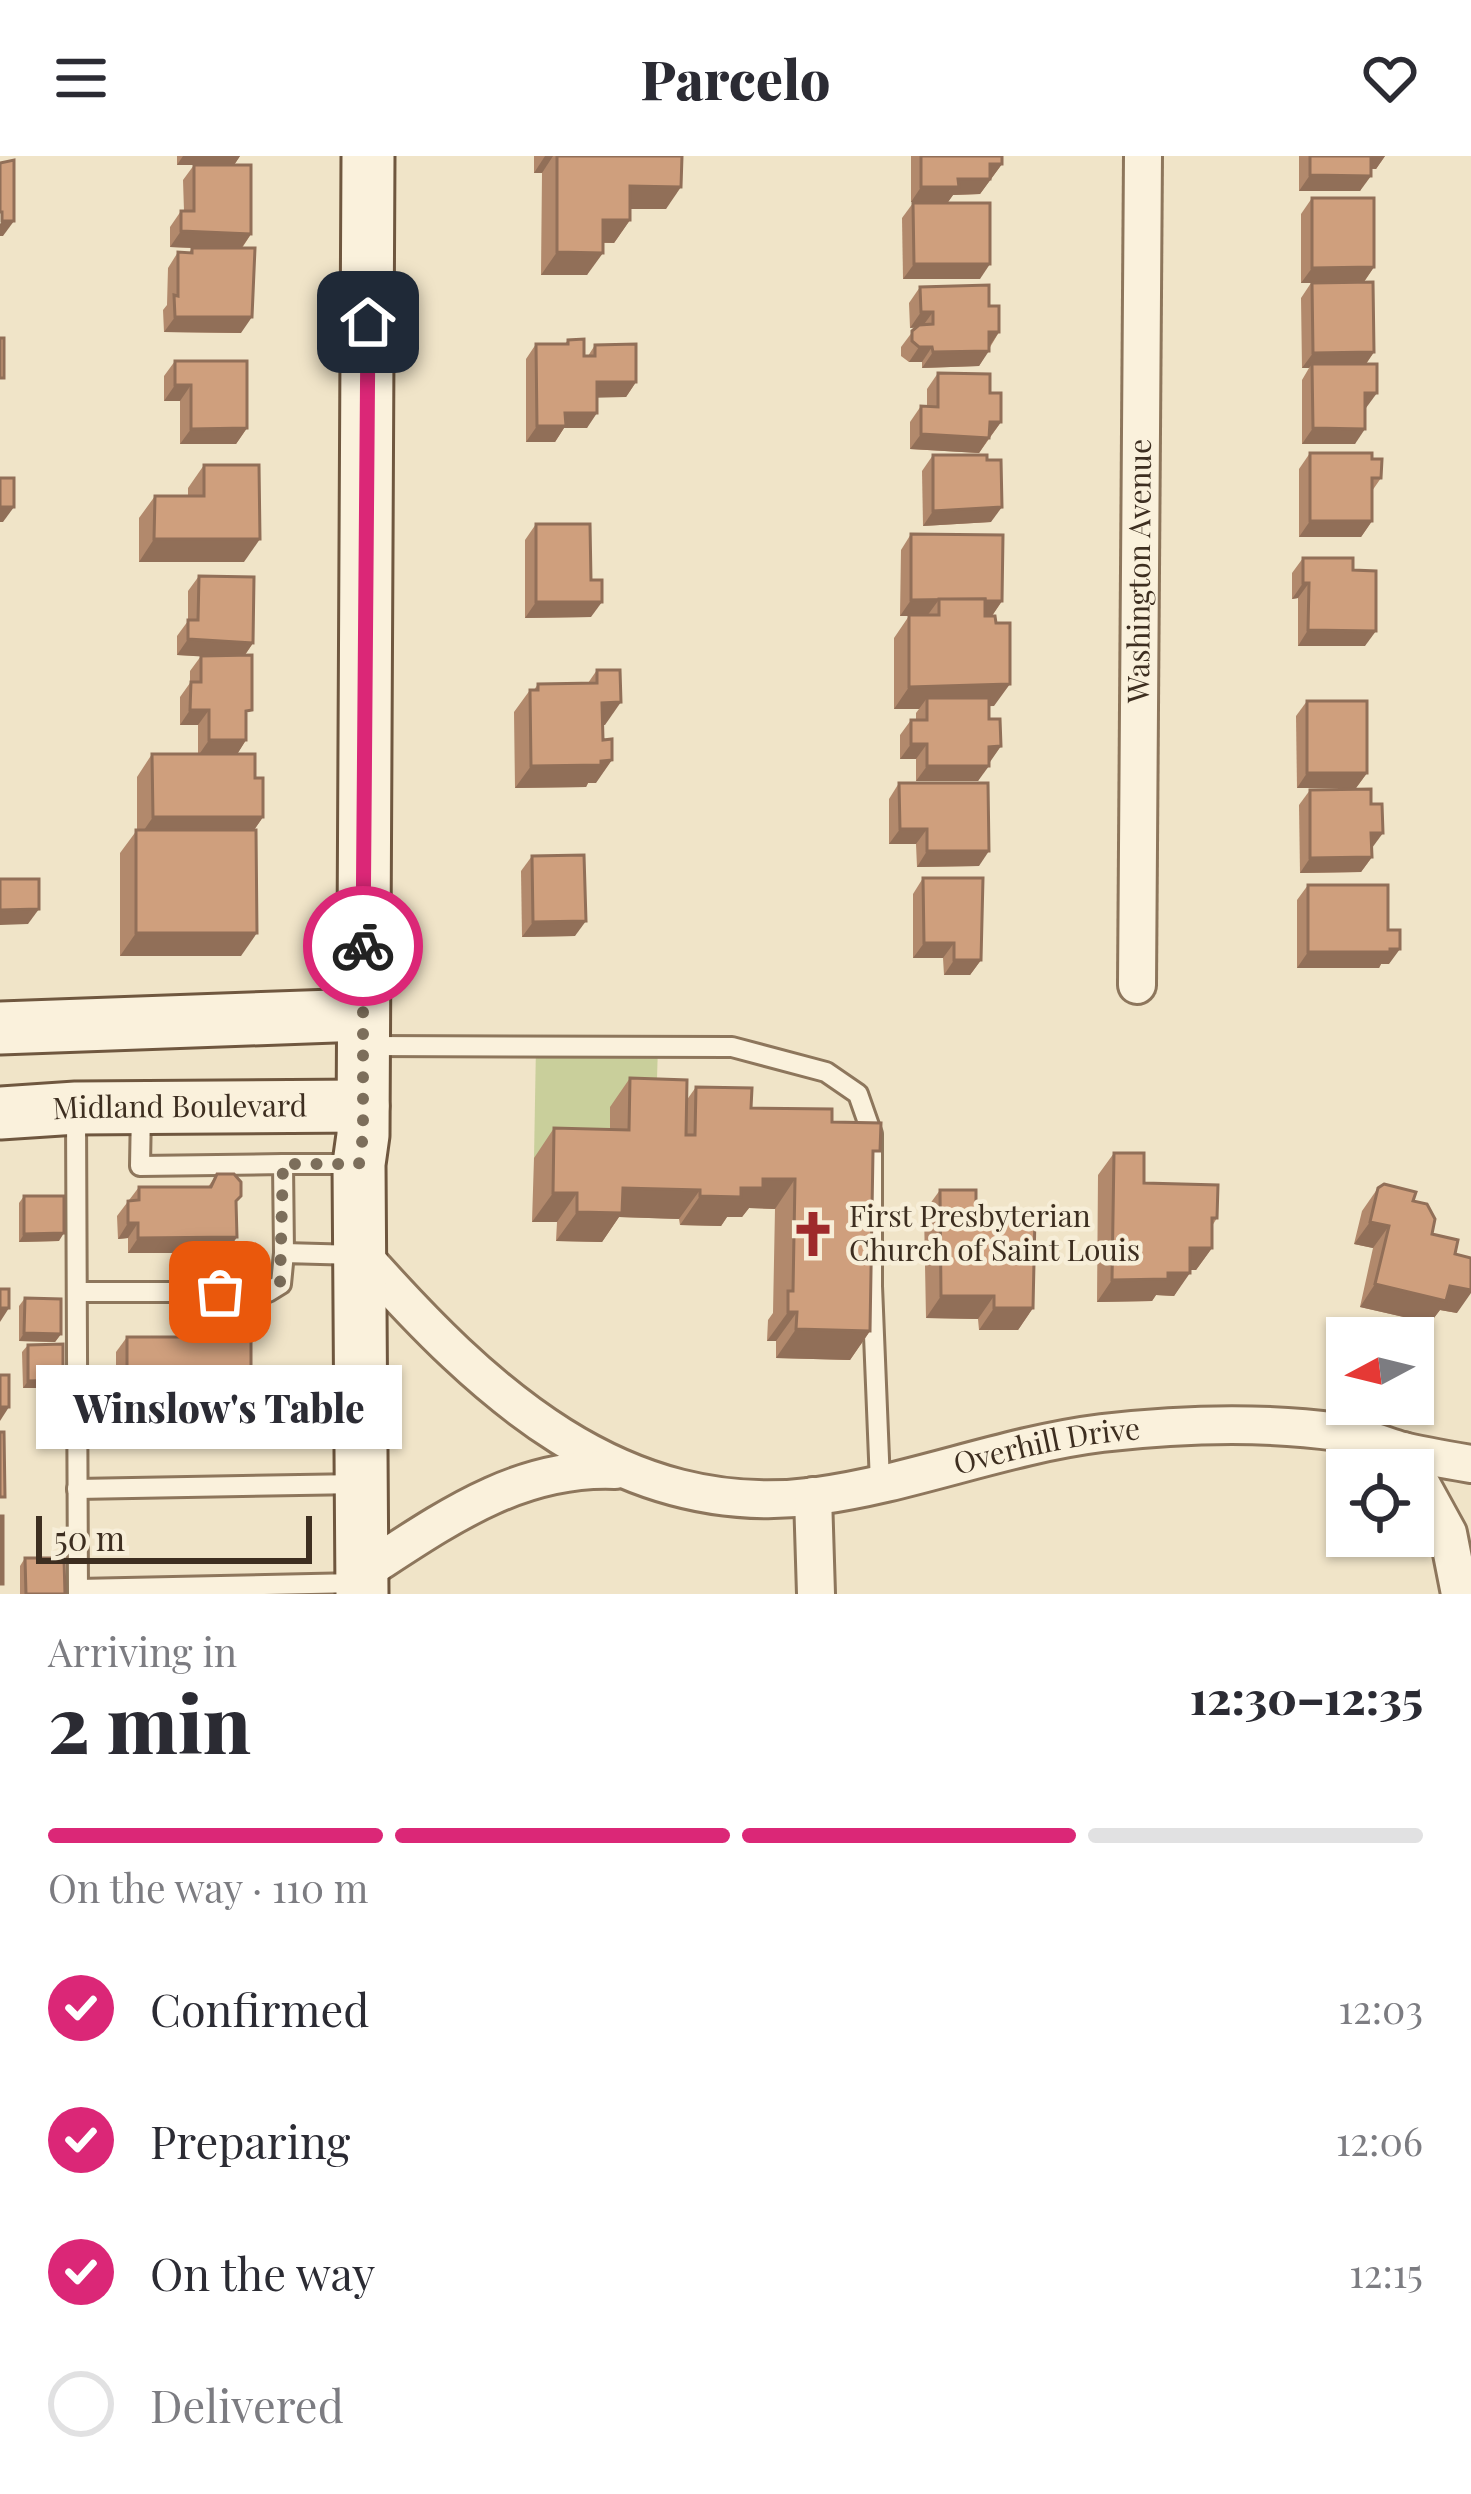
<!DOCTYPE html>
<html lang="en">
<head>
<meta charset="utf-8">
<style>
	body { margin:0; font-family:"Playfair Display",serif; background:#f2f2f3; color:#2b2b33; height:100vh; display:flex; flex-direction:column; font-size:45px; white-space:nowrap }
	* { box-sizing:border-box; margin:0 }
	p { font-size:39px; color:#7c7c81 }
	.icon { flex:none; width:66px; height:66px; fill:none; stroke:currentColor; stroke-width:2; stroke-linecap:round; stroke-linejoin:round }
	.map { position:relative; height:1438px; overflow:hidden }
	.sheet { display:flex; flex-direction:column; background:#fff; flex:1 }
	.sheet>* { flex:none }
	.needle { width:78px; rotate:263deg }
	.controls { position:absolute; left:1326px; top:1161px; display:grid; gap:24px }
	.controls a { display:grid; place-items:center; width:108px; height:108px; border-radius:0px; background:#fff; box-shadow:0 3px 9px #0004; font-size:60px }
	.scale { position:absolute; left:36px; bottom:30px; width:276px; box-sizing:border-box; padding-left:12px; border:6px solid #3d2e20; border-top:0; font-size:33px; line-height:42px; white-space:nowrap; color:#3d2e20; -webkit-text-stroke:9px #f7eed8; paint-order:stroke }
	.pin { position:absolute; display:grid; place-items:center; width:102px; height:102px; color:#fff; margin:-51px; border-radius:24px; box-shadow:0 6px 18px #0006 }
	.courier { position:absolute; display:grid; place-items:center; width:120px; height:120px; margin:-60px; border:9px solid #db2777; border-radius:50%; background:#fff; color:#222; box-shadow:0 3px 15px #0007 }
	.bubble { position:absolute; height:84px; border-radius:0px; background:#fff; box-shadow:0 3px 9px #0004; font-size:39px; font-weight:800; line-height:84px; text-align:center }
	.headline em { font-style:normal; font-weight:800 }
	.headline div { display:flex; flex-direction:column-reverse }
	.headline { display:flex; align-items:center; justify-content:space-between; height:204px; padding:0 48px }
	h1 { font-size:78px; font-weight:800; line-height:90px }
	.bar { display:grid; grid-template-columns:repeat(4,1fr); gap:18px 12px; align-content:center; height:144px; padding:0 48px }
	.bar i { height:15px; border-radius:9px; background:#e1e1e2 }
	.bar .current { background:#db2777 }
	.bar p { grid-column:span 4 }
	ol { padding:0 48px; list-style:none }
	li { display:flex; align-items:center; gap:36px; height:132px }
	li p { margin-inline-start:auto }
	li .icon { padding:12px; border-radius:50%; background:#db2777; color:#fff; stroke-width:4 }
	li:last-child { color:#7c7c81 }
	li i { width:66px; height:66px; border:6px solid #e1e1e2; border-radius:50% }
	header { display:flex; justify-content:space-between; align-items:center; height:156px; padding:0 48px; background:#fff; font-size:54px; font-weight:800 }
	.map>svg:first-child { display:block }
	.green { fill:#c9cf9b }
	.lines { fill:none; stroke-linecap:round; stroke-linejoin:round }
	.service-casing { stroke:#8d765c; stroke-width:24 }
	.minor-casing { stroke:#8d765c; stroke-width:42 }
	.secondary-casing { stroke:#6f573f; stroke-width:57 }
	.service { stroke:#faf1dc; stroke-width:18 }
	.minor { stroke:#faf1dc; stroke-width:36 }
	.secondary { stroke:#faf1dc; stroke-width:51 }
	.wall { fill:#b2896c }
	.shaded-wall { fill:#916f58 }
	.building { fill:#cf9f7d; stroke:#916f58; stroke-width:3 }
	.done { stroke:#7c6e5b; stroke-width:12; stroke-dasharray:0 21.6 }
	.route { stroke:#db2777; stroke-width:15 }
	.labels { text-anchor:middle; stroke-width:9; stroke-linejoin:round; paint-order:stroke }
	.street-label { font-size:30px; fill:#3d2e20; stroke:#f7eed8 }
	.poi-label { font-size:30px; fill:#3d2e20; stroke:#f7eed8; text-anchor:start }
</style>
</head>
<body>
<header><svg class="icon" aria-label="menu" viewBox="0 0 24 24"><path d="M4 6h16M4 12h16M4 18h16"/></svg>Parcelo<svg class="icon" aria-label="heart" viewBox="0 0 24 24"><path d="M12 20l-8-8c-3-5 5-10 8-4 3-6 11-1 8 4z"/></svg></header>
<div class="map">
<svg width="1471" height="1438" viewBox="0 0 1471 1438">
	<rect width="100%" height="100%" fill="#f0e4c8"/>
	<path class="green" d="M536,888L658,891L656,953L609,1003L534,1002Z"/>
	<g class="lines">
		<defs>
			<g id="service">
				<path d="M367,890L732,891L826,916L858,938L872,978V1130L880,1327"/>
				<path d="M141,953L140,1010L283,1008L284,1097"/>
				<path d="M76,957L78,1438"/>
				<path d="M283,1008H356"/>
				<path d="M77,1136H268L281,1128L284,1097L357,1099"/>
				<path d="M77,1333L360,1328"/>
				<path d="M78,1433L357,1427"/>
			</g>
			<g id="minor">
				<path id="s1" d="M1137,829L1143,0"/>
				<path id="s2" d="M362,1099C482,1234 620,1366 817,1340C913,1327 1005,1289 1102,1277C1181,1268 1259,1265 1338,1276C1359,1279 1379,1288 1399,1294C1423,1300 1447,1304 1471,1308"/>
				<path d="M1403,1295L1448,1377L1460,1438"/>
				<path d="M813,1340L816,1438"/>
				<path d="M362,1417C441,1366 516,1310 615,1314"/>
			</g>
			<g id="secondary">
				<path d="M0,872L362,859"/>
				<path id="s3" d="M0,957L76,952L363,950"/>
				<path d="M362,1438L359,1008L363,979L368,0"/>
			</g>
		</defs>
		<use href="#service" class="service-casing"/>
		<use href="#minor" class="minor-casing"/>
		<use href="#secondary" class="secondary-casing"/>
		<use href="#service" class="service"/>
		<use href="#minor" class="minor"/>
		<use href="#secondary" class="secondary"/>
	</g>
	<g class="wall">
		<path d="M177,0H240L234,9L251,78L242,92L241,177L164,176L163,154L167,149L168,112L178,96L189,97L192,92H197L170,91V71L181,55H184L183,24L194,9H177Z"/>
		<path d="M534,0H682L666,53H630V64L614,87H603L587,119H541L542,17H534Z"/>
		<path d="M911,0H1002V8L980,38L953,39L948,46H911Z"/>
		<path d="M1299,0H1385L1376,13H1371L1360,35H1299Z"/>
		<path d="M1312,42L1374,111L1364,126L1374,196L1366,208L1365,252L1355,288H1302V224L1309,212H1302L1301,142L1311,127H1301V58Z"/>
		<path d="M913,47L980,123H903L902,62Z"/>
		<path d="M920,131L989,150L999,176L979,210L922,212V206H909L901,200V191L916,171L910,172L909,147Z"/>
		<path d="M568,184L584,200H588L595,189L636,226L626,241H597L587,272H564L555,286H526V203L536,188H565Z"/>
		<path d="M175,205L247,272L236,288H180V245H164V220Z"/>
		<path d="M938,217L990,237L1001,266L979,297L910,293V266L921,250L927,251V233Z"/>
		<path d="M1310,297L1372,303L1381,322L1372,335V365L1361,381H1299V313Z"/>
		<path d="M933,299L991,366L923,370L922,315Z"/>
		<path d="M204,309L244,406H139V362L155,340H188V332Z"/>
		<path d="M536,368L591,461L525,462V384Z"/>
		<path d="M911,378L1002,445L992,460L994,550H989V563L1001,590L989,606L978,625H916V603H900V579L911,564H916V557L919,553H894V482L909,460H900L901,394Z"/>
		<path d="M1303,402L1353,414L1365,490H1298V442L1292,443V417Z"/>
		<path d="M199,420L253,487L245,499L246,584L237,598L255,622L263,661L254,674L241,800H120V697L137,674V621L152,598H198V569H180V541L190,527V515L201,500L177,499V480L188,465V435Z"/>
		<path d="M597,514L605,569H602L596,627H588L586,631L515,632L514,556L530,534H534L538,528L588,527Z"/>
		<path d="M1307,545L1367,617L1356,632H1297L1296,560Z"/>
		<path d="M899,627L979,710L917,711L916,688H889V643Z"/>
		<path d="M1310,634L1371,692L1372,701L1361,716L1300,717L1299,649Z"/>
		<path d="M532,700L575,780L522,781L521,715Z"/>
		<path d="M923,722L981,804L970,819H944L943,802H913V738Z"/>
		<path d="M1308,729L1389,808H1381L1379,812H1297V744Z"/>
		<path d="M630,922L686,945L696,931L751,952L832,966L873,1006L870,1175L850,1204L776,1202V1185H767L768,1164L773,1157L775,1053L749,1052L742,1061H727L721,1070L680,1069L679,1063L619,1061L602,1086L556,1085L557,1066H532L534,1002L554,972L610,974V951Z"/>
		<path d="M1114,997L1144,1027L1217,1062L1212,1070V1092L1196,1114H1190L1174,1140L1156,1139L1152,1145L1097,1146L1098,1019Z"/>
		<path d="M217,1018L236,1046L237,1081L226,1097H128V1082L118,1083L117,1060L139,1031H208Z"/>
		<path d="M1378,1032L1413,1045L1432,1078L1455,1098L1457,1157L1440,1154L1430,1167L1360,1151L1373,1092L1354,1088L1362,1055Z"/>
		<path d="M940,1034L976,1060L1033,1152L1018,1174H979L978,1163L926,1162L924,1056Z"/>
		<path d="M24,1040L59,1085L19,1086V1047Z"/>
		<path d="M25,1142L61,1178L55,1186L19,1185V1150Z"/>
		<path d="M127,1181L251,1255L240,1271L116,1270V1196Z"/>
		<path d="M28,1189L63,1224L58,1232H23L22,1196Z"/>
		<path d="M25,1402L65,1438H20V1410Z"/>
	</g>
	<g class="shaded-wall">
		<path d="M183,0H240L234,9H177Z"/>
		<path d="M545,0H553L542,17H534Z"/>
		<path d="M1369,0H1385L1376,13L1360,12Z"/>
		<path d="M990,8H1002L980,38L953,39L948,46H911L921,31L958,23Z"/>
		<path d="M1310,19L1371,20L1360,35H1299Z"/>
		<path d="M630,30L681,31L666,53H614Z"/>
		<path d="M603,64H630L614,87L587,86Z"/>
		<path d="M2,65H14L3,80H0V68Z"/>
		<path d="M181,75L251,78L240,94L170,91Z"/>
		<path d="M557,96L603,97L587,119H541Z"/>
		<path d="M914,108H990L980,123H903Z"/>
		<path d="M1374,111L1363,127H1301L1312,112Z"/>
		<path d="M921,156H933L922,171L910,172Z"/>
		<path d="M175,161H252L241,177L164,176Z"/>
		<path d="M989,176H999L989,191Z"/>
		<path d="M919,191H932L922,206H909Z"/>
		<path d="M989,195L979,210L922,212L933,196Z"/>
		<path d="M1374,196L1363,212L1312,208L1309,212H1302L1313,197Z"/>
		<path d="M597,226H636L626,241L586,242Z"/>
		<path d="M175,229H191L180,245H164Z"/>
		<path d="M1365,237H1377L1366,252Z"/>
		<path d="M565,257H597L587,272H564L555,286H526L537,270Z"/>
		<path d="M990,266H1001L990,281Z"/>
		<path d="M247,272L236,288H180L191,273Z"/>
		<path d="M1313,272L1365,273L1355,288H1302Z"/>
		<path d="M921,278L989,282L979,297L910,293Z"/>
		<path d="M0,351H14L3,366H0Z"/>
		<path d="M1002,351L991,366L923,370L933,355Z"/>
		<path d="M1310,365H1372L1361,381H1299Z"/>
		<path d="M154,383H260L244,406H139Z"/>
		<path d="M1303,427H1309L1298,442L1292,443Z"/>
		<path d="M911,444L938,445L927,460H900Z"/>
		<path d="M939,445H1002L991,461L939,459Z"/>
		<path d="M536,446H602L591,461L525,462Z"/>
		<path d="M1308,474L1376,475L1365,490H1298Z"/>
		<path d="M188,483L253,487L242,503L177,499Z"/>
		<path d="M1010,528L994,550L927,552V542L919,553H894L909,531Z"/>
		<path d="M621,546L605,569H586L602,547Z"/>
		<path d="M190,554H209L198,569H180Z"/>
		<path d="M209,584H246L236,600H198Z"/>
		<path d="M911,588H927L916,603H900Z"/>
		<path d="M1001,590L990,606H978L989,591Z"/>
		<path d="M612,604L596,627H588L586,631L515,632L531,610Z"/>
		<path d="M927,610H989L978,625H916Z"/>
		<path d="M1307,617H1367L1356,632H1297Z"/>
		<path d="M153,661H263L247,684H137Z"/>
		<path d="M900,673H927L916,688H889Z"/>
		<path d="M1371,677H1383L1372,692Z"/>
		<path d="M927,695H989L979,710L917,711Z"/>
		<path d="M1372,701L1361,716L1300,717L1310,702Z"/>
		<path d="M39,753L28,768L0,769V754Z"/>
		<path d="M586,765L575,780L522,781L533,766Z"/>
		<path d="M136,777H257L241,800H120Z"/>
		<path d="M924,787H954L943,802H913Z"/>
		<path d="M1400,793L1389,808H1381L1379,812H1297L1308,796Z"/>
		<path d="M954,804H981L970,819H944Z"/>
		<path d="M763,1023H795L775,1053L749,1052L742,1061H727L721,1070L680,1069L700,1040Z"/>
		<path d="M623,1032L700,1034L679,1063L619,1061L602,1086L556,1085L577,1056Z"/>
		<path d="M553,1037H577L557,1066H532Z"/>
		<path d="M1370,1066L1389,1070L1373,1092L1354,1088Z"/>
		<path d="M128,1067H138L128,1082L118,1083Z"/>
		<path d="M64,1077L59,1085L19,1086L24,1078Z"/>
		<path d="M237,1081L226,1097H128L138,1082Z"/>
		<path d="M1190,1092H1212L1196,1114H1174Z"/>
		<path d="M1168,1117H1190L1174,1140L1156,1139L1152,1145L1097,1146L1112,1124Z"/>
		<path d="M1375,1128L1450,1130L1471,1134V1137L1457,1157L1440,1154L1430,1167L1360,1151Z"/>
		<path d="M941,1140H994L978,1163L926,1162Z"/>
		<path d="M0,1152H9L0,1166Z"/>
		<path d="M994,1152H1033L1018,1174H979Z"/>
		<path d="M788,1156H797L776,1185H767Z"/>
		<path d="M796,1173L870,1175L850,1204L776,1202Z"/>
		<path d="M24,1177L61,1178L55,1186L19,1185Z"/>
		<path d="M63,1224L58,1232H23L28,1225Z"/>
		<path d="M0,1251H9L0,1265Z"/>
		<path d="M127,1255H251L240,1271L116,1270Z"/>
	</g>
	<g class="building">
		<path d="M557,0H682L681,31L630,30V64H603V97L557,96Z"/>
		<path d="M921,0H1002V8H990V23H958L959,31H921Z"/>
		<path d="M1310,0H1371V20L1310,19Z"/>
		<path d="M14,4V65H2V56H0V7Z"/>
		<path d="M194,9H251V78L181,75V55H194Z"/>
		<path d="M1312,42H1374V111L1312,112Z"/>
		<path d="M913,47H990V108H914Z"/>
		<path d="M192,92H255L252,161H175L174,139L178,140V96L192,97Z"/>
		<path d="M1373,126L1374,196L1313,197L1312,127Z"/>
		<path d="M989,129V150H999V176H989V195L933,196L932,191H919L912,185V175L919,169L933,168V156H921L920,131Z"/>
		<rect x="0" y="182" width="4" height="40"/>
		<path d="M584,183V200H595V189L636,188V226H597V257H565L566,270H537L536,188H568V184Z"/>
		<path d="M175,205H247V272L191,273V229H175Z"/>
		<path d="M1312,208H1377V237H1365V273L1313,272Z"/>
		<path d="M938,217L990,218V237H1001V266H990L989,282L921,278V250L938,251Z"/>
		<path d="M1310,297H1372V303H1382L1381,322H1372V365H1310Z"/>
		<path d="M933,299H987V304H1001L1002,351L933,355Z"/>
		<path d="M204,309H259L260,383H154L155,340H204Z"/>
		<rect x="0" y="322" width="14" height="29"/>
		<path d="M536,368H590L591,424H602V446H536Z"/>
		<path d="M911,378L1003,379L1002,445H985V443L911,444Z"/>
		<path d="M1303,402H1353V414L1376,415V475L1308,474L1309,427H1303Z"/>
		<path d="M199,420L254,421L253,487L188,483V464H198Z"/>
		<path d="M939,443H985V460H995L996,467H1010V528L909,531V459H939Z"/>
		<path d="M252,499V554L246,555V584H209V554H190L191,526H201V500Z"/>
		<path d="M597,514H620L621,546L602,547L603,584L612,583V604L601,605V609L531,610L530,534H538V528L597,527Z"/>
		<path d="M927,542H989V563H1000L1001,590L989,591V610H927V588H911V564H927Z"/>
		<rect x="1307" y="545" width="60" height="72"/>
		<path d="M152,598H255V622H263V661H153Z"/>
		<path d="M899,627H988L989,695H927V673H900Z"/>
		<path d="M1371,633V648H1382L1383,677H1371L1372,701L1310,702V634Z"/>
		<path d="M136,674H256L257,777H136Z"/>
		<path d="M584,699L586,765L533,766L532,700Z"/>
		<path d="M923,722H983L981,804H954V787H924Z"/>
		<path d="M0,723H39V753L0,754Z"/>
		<path d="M1308,729H1388V774H1400V793H1390V796H1308Z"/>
		<path d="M630,922L687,924L686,979H695L696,931L752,932L751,952L832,953V966L881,967L880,995H873L870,1175L796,1173L797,1156H788V1135H793L795,1023H763V1032H741V1041L700,1040V1034L623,1032L622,1057L577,1056V1037H553L554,972L629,974Z"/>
		<path d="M1114,997H1144V1027L1218,1029L1217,1062H1212V1092H1190V1117H1168V1123L1112,1124Z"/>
		<path d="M217,1018H234L241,1026V1040L236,1045L237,1081L138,1082V1067H128V1045L139,1044V1031H211Z"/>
		<path d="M1384,1028L1416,1036L1413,1045L1427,1048L1435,1063L1432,1078L1458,1084L1455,1098L1471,1102V1134L1450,1130L1446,1145L1375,1128L1389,1070L1370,1066L1378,1032Z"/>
		<path d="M940,1034H976V1060H1035L1033,1152H994V1140H941Z"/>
		<path d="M24,1040H64V1077L24,1078Z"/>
		<rect x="0" y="1133" width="9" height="19"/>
		<path d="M25,1142L61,1143V1178L24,1177Z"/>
		<rect x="127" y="1181" width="124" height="74"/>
		<path d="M63,1188V1224L28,1225V1189Z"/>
		<rect x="0" y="1219" width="9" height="32"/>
		<path d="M0,1276H4L5,1341H0Z"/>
		<rect x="0" y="1360" width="3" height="68"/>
		<path d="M25,1402H64L65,1438H26Z"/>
	</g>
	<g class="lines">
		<path class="done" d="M220,1136H268L280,1128L283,1008H359L363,979V790"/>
		<path class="route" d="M363,790L368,166"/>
	</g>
	<defs>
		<symbol id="church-bare" viewBox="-9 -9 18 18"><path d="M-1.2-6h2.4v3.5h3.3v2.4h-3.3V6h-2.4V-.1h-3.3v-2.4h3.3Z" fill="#9e2a2b" stroke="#f7eed8" stroke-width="2.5" paint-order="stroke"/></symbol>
	</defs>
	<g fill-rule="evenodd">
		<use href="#church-bare" x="780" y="1045" width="66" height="66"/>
	</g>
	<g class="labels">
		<g class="street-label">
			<text dy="10" stroke="none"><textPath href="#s1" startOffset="414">Washington Avenue</textPath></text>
			<text dy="10" stroke="none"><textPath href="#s3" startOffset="180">Midland Boulevard</textPath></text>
			<text dy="10" stroke="none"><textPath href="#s2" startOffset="774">Overhill Drive</textPath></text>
		</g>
		<g class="poi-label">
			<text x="849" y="1071">First Presbyterian<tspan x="849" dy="34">Church of Saint Louis</tspan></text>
		</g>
	</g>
</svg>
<div class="controls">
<a><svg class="needle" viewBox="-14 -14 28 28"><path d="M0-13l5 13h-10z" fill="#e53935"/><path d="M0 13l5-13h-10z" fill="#7c7c81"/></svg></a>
<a><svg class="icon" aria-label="locate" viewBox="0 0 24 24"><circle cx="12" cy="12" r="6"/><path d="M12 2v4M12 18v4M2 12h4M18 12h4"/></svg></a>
</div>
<div class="scale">50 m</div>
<div class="pin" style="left:220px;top:1136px;background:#ea580c"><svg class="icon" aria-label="bag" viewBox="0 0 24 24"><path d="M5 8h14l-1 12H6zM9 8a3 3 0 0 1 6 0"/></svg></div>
<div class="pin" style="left:368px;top:166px;background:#1f2937"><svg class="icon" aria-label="home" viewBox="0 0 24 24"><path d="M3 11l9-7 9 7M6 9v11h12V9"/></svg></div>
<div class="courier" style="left:363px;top:790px"><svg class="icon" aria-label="bike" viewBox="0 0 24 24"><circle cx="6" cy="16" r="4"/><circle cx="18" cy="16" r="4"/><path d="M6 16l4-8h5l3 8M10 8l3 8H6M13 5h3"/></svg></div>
<div class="bubble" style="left:36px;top:1209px;width:366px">Winslow's Table</div>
</div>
<section class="sheet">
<div class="headline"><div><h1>2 min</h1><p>Arriving in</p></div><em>12:30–12:35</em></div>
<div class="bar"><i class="current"></i><i class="current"></i><i class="current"></i><i></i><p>On the way · 110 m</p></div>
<ol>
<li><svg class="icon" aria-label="check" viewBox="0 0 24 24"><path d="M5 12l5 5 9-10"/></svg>Confirmed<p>12:03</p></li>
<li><svg class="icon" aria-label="check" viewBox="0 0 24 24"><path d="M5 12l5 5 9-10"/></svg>Preparing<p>12:06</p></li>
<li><svg class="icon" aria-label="check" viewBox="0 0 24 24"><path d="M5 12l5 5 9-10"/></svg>On the way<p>12:15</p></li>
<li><i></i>Delivered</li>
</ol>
</section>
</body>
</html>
